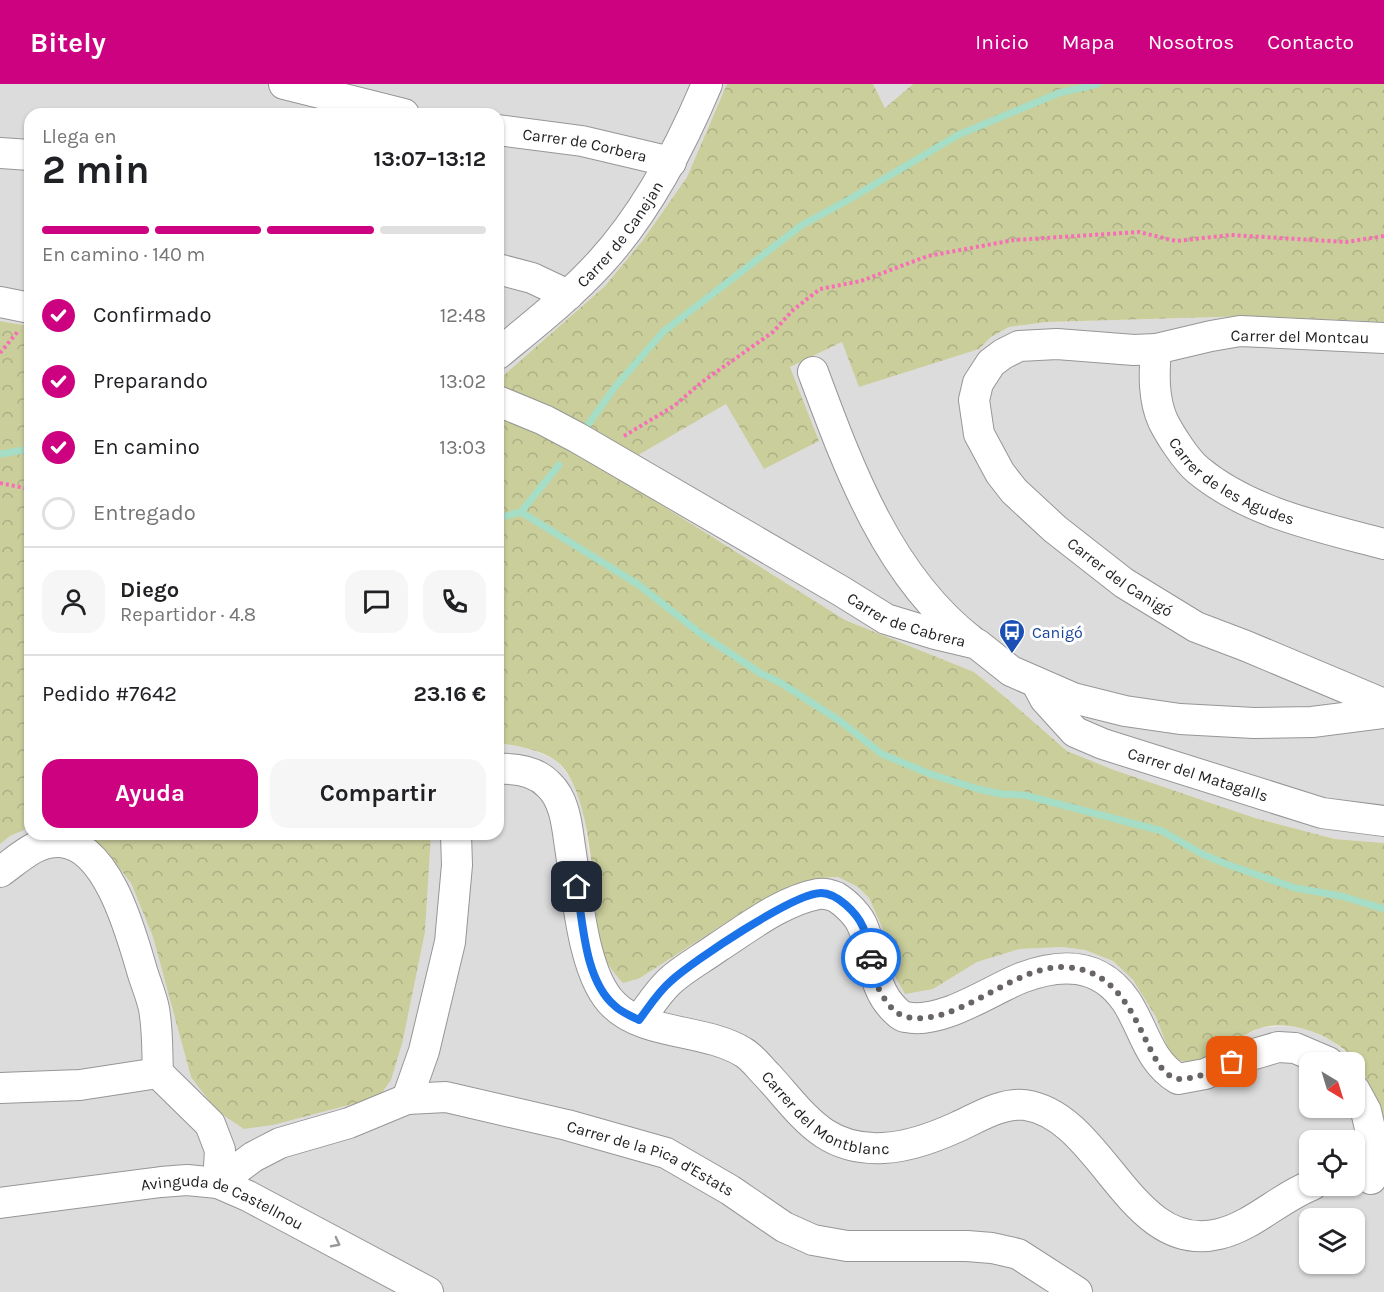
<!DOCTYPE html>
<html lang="es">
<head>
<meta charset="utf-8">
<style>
	body { margin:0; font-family:Karla,sans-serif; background:#f6f6f6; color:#202124; height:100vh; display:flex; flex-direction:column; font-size:22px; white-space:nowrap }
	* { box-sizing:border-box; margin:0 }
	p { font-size:20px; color:#757577 }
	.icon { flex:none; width:33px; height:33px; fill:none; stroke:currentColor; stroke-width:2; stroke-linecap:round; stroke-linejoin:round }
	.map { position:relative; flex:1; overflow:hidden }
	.sheet { position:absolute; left:24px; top:24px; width:480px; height:732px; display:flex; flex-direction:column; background:#fff; border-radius:18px; box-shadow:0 2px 4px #0004 }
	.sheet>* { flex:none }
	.needle { width:39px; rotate:142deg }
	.fabs { position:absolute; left:1299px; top:968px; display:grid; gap:12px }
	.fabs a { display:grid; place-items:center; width:66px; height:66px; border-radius:12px; background:#fff; box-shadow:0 2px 4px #0004; font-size:30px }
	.pin { position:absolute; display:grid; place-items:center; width:51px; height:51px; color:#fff; margin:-26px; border-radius:12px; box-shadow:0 3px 9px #0006 }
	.courier { position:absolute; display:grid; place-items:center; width:60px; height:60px; margin:-30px; border:4px solid #1a73e8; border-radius:50%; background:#fff; color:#222; box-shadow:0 2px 8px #0007 }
	.head em { font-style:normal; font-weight:700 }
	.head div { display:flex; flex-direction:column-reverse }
	.head { display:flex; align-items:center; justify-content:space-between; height:102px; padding:0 18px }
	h1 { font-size:39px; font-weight:700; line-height:45px }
	.bar { display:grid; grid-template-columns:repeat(4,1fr); gap:9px 6px; align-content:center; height:72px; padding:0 18px }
	.bar i { height:8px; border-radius:4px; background:#e0e0e0 }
	.bar .current { background:#cc0280 }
	.bar p { grid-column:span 4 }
	.line { display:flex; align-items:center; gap:15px; padding:0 18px; border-top:2px solid #e0e0e0 }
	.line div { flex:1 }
	.round { display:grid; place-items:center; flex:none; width:63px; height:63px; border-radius:18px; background:#f6f6f6 }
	ol { padding:0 18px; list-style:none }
	li { display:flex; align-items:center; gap:18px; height:66px }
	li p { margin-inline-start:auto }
	li .icon { padding:6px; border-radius:50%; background:#cc0280; color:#fff; stroke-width:4 }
	li:last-child { color:#757577 }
	li i { width:33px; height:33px; border:3px solid #e0e0e0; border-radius:50% }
	.button { display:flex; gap:12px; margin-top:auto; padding:12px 18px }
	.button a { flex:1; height:69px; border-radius:18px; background:#cc0280; color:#fff; font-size:24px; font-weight:700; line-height:69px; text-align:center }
	.button a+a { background:#f6f6f6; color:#202124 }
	header { display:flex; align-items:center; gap:36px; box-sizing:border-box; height:84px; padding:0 30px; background:#cc0280; color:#fff }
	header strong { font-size:28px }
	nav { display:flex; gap:33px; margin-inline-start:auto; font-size:21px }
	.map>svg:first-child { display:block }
	.residential { fill:#dddcdd; fill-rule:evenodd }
	.forest { fill:url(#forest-crowns) }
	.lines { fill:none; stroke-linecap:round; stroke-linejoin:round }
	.stream { stroke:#a6ddc7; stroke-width:7 }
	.minor-casing { stroke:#969696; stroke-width:32 }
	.path { stroke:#f86eb6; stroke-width:4; stroke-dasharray:3 3; stroke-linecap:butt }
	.minor { stroke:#fff; stroke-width:30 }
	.oneway { stroke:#9a9a9a }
	.done { stroke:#686564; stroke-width:6; stroke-dasharray:0 10.8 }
	.route { stroke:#1a73e8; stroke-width:8 }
	.labels { text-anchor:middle; stroke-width:6; stroke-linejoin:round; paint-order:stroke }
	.street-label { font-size:16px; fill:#1f1f1f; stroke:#fff }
	.transit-label { font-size:16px; fill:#164399; stroke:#fff; text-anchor:start }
</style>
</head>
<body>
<header>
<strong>Bitely</strong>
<nav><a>Inicio</a><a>Mapa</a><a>Nosotros</a><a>Contacto</a></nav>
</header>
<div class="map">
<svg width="1384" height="1208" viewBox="0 0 1384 1208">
	<defs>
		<pattern id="forest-crowns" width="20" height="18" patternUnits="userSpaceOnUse" patternTransform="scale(1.5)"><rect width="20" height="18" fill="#cace9b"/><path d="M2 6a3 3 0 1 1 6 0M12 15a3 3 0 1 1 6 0" fill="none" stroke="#adb085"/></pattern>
	</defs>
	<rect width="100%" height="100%" fill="#f0e6e5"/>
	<g class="residential">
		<path d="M0,0H727L687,93L643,156L605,202L503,292L498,299V30H30V242L0,237Z"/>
		<path d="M873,0H913L885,24Z"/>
		<path d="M1252,232L1384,238V759L1335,755L1255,734L1114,686L1067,667L1005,613L974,588L845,536L623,397L639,370L726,320L819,357L790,283L842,258L979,265L991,253L1009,243L1047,238Z"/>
		<path d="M498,659L531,665L557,677L575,700L583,727L594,808L640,894L744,827L791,801L820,794L838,793L858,803L869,814L885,850L894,891L933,905L977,878L1020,865L1062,863L1085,866L1113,877L1133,896L1156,933L1170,970L1214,969L1259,944L1287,942L1309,946L1332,957L1356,977L1374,1009L1384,1042V1208H0V760L10,752L30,743V750H86L108,770L131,799L153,853L191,993L403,956L425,848L431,750H498ZM1310,978H1354V1023H1310ZM1310,1056H1354V1101H1310ZM1310,1134H1354V1179H1310Z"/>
	</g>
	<g class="forest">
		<path d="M727,0H873L885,24L913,0H1384V238L1252,232L1047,238L1009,243L991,253L979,265L859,303L842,258L790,283L819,357L764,385L726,320L640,370L623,397L845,536L974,588L1005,613L1067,667L1114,686L1255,734L1335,755L1384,759V1042C1377,1020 1371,998 1357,979C1337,952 1289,933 1257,945C1237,953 1204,983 1182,977C1178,976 1173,972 1170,970L1156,933L1133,896L1113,877L1085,866L1062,863L1020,865L977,878L933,905L905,910L894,891L885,850L869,814L858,803L838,793L820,794L791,801L744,827L640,894L623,899C613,888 606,879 601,865C597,854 598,840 596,828C593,791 588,698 555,676C538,665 517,662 498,659V299L503,292L605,202L643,156L687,93Z"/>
		<path d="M0,237L30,242V743L10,752L0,760Z"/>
		<path d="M86,750H431L425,848L403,956L391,996L379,1013L273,1041L244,1045L217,1027L191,993L153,853L131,799L108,770Z"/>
	</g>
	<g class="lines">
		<g class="stream">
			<path d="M587,342L615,303L663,248L802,141L850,115L958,51L1059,9L1098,0"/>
			<path d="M0,370L30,365"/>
			<path d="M521,428L639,501L701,550L760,589L781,599L840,637L882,670L930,690L978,705L1001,710L1024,711L1162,747L1202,770L1226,780L1295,804L1341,812L1384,825"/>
			<path d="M498,434L521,428L559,381"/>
		</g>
		<defs>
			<g id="minor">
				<path d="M284,0L404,30"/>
				<path id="s1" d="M498,46L582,57L671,78"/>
				<path d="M0,69L30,71"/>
				<path d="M498,185L532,194L568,211"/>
				<path d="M0,218L30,224"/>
				<path id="s2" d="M1384,254L1240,247L1211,252L1156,265L1134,266L1057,260L1019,262L1003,270L991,279L978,299L974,316L979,350L1000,389L1014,407L1055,445L1124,499L1196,543L1246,562L1384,620"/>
				<path id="s3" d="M1156,265C1154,289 1153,315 1163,337C1170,351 1186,376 1198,386C1250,429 1320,443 1384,460"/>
				<path id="s4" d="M498,270C533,241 569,213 600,179C646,129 681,62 707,0"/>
				<path d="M813,288C849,385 888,492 972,557"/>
				<path id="s5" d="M498,317L544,336L578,354L841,507L886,535L935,550L977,560L1011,587L1073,614L1125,627L1180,635L1254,639L1312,638L1384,629"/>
				<path id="s6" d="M1036,598L1045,615L1075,648L1103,660L1322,729L1384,737"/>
				<path id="s7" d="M498,685C517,684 536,687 549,701C565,716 567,742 570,763C577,806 582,891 614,921C644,951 706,945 743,968C752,973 759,983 767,991C803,1030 823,1067 883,1064C907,1063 935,1053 957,1043C977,1034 1002,1018 1025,1021C1103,1032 1130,1172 1219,1150C1253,1142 1279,1114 1312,1101"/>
				<path d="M0,788C19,775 35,757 60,758C109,761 132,853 143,890C147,902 152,914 154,925C158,947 157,968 158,989L210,1040L220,1066L218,1099"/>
				<path d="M639,936C649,923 658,908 670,897C684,884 703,874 718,863C749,843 782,817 818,810C823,809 831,811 836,813C846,819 859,832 863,843C875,872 871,903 895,926C898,929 902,933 906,933C941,941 989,907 1021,894C1060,879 1099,878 1126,917C1144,944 1148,977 1178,995L1205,990L1244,973L1278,963L1295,964L1328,978"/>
				<path d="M0,1004L80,1001L158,989"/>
				<path d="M1354,1005L1366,1027L1376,1071L1371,1095"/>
				<path d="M407,1015L424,967L450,858L457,781L456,750"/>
				<path id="s8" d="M218,1099L253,1073L280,1059L349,1039L407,1015L446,1013L567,1041L666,1069L730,1106L784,1143L813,1156L847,1162H967L992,1164L1018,1170L1077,1208"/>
				<path id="s9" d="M0,1119L161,1098L187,1096L218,1099L248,1112L428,1208"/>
			</g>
		</defs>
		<use href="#minor" class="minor-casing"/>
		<g class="path">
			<path d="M0,269L19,246"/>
			<path d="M624,352L674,322L702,298L773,248L793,226L820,205L861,197L928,172L1014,156L1139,148L1176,157L1231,151L1346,158L1384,152"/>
			<path d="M0,399L30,405"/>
		</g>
		<use href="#minor" class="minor"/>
	</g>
	<defs><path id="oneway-chevron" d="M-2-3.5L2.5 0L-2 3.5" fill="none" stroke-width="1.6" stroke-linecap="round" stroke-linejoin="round" transform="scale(1.5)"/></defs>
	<use class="oneway" href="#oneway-chevron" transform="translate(336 1159) rotate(28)"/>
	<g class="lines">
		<path class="done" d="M871,874C872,882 873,892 877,901C882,912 893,931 907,933C957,943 1010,884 1061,883C1144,883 1141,993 1180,995C1198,995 1216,985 1232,978"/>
		<path class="route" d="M577,803C583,840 585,897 615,922C621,928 631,932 639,936C649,923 658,908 671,897C693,877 794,809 821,809C837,809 857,829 863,843C867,852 869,863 871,874"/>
	</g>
	<defs>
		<symbol id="bus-pin" viewBox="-11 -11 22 30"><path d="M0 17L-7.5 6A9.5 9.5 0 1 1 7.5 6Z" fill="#1a4fb4" stroke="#fff"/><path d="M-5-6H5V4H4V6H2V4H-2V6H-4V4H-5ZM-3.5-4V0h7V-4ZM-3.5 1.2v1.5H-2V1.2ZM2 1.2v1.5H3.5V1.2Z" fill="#fff"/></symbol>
	</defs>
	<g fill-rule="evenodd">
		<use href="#bus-pin" x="997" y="533" width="30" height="40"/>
	</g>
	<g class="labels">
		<g class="street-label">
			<text dy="6" stroke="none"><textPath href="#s1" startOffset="88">Carrer de Corbera</textPath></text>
			<text dy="6" stroke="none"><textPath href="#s4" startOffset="172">Carrer de Canejan</textPath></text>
			<text transform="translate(1300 252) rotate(1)" y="6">Carrer del Montcau</text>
			<text dy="6" stroke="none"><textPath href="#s3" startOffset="168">Carrer de les Agudes</textPath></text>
			<text dy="6" stroke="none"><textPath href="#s2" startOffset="680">Carrer del Canigó</textPath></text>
			<text dy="6" stroke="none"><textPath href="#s5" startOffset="465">Carrer de Cabrera</textPath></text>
			<text dy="6" stroke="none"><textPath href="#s6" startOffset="194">Carrer del Matagalls</textPath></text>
			<text dy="6" stroke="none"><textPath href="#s7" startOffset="534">Carrer del Montblanc</textPath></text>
			<text dy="6" stroke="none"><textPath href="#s8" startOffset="462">Carrer de la Pica d'Estats</textPath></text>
			<text dy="6" stroke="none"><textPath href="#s9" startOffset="228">Avinguda de Castellnou</textPath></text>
		</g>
		<g class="transit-label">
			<text x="1032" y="554">Canigó</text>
		</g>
	</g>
</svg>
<div class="fabs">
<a><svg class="needle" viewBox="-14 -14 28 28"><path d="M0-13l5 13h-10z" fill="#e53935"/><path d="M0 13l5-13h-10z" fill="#757577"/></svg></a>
<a><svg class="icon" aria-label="locate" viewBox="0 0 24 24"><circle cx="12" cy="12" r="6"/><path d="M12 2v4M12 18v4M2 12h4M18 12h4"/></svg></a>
<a><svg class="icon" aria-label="layers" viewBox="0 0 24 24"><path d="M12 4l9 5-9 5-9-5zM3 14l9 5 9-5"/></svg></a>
</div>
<div class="pin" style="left:1232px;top:978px;background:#ea580c"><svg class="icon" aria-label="bag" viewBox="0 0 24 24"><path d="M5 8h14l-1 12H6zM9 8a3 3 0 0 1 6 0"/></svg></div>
<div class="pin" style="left:577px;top:803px;background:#1f2937"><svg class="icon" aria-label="home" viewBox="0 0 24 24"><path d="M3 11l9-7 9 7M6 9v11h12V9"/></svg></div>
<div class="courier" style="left:871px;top:874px"><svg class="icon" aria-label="car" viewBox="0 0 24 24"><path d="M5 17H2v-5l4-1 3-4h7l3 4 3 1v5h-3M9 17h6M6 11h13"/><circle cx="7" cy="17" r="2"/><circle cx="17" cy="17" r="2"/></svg></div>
<section class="sheet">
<div class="head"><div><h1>2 min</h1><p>Llega en</p></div><em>13:07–13:12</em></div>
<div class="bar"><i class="current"></i><i class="current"></i><i class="current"></i><i></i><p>En camino · 140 m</p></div>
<ol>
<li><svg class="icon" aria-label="check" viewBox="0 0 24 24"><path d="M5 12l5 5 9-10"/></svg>Confirmado<p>12:48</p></li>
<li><svg class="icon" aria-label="check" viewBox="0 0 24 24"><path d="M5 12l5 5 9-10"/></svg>Preparando<p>13:02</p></li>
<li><svg class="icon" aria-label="check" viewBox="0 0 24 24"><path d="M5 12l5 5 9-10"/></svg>En camino<p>13:03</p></li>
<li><i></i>Entregado</li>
</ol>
<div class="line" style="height:108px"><a class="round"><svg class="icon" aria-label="person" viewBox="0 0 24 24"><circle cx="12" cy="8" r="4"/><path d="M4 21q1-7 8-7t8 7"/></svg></a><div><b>Diego</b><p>Repartidor · 4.8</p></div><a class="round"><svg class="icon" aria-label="chat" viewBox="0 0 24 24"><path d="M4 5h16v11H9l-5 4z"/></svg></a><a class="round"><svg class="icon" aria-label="phone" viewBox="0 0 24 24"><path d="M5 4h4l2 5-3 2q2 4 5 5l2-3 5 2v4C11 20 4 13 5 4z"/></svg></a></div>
<div class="line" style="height:78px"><div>Pedido #7642</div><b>23.16 €</b></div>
<div class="button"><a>Ayuda</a><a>Compartir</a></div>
</section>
</div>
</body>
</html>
